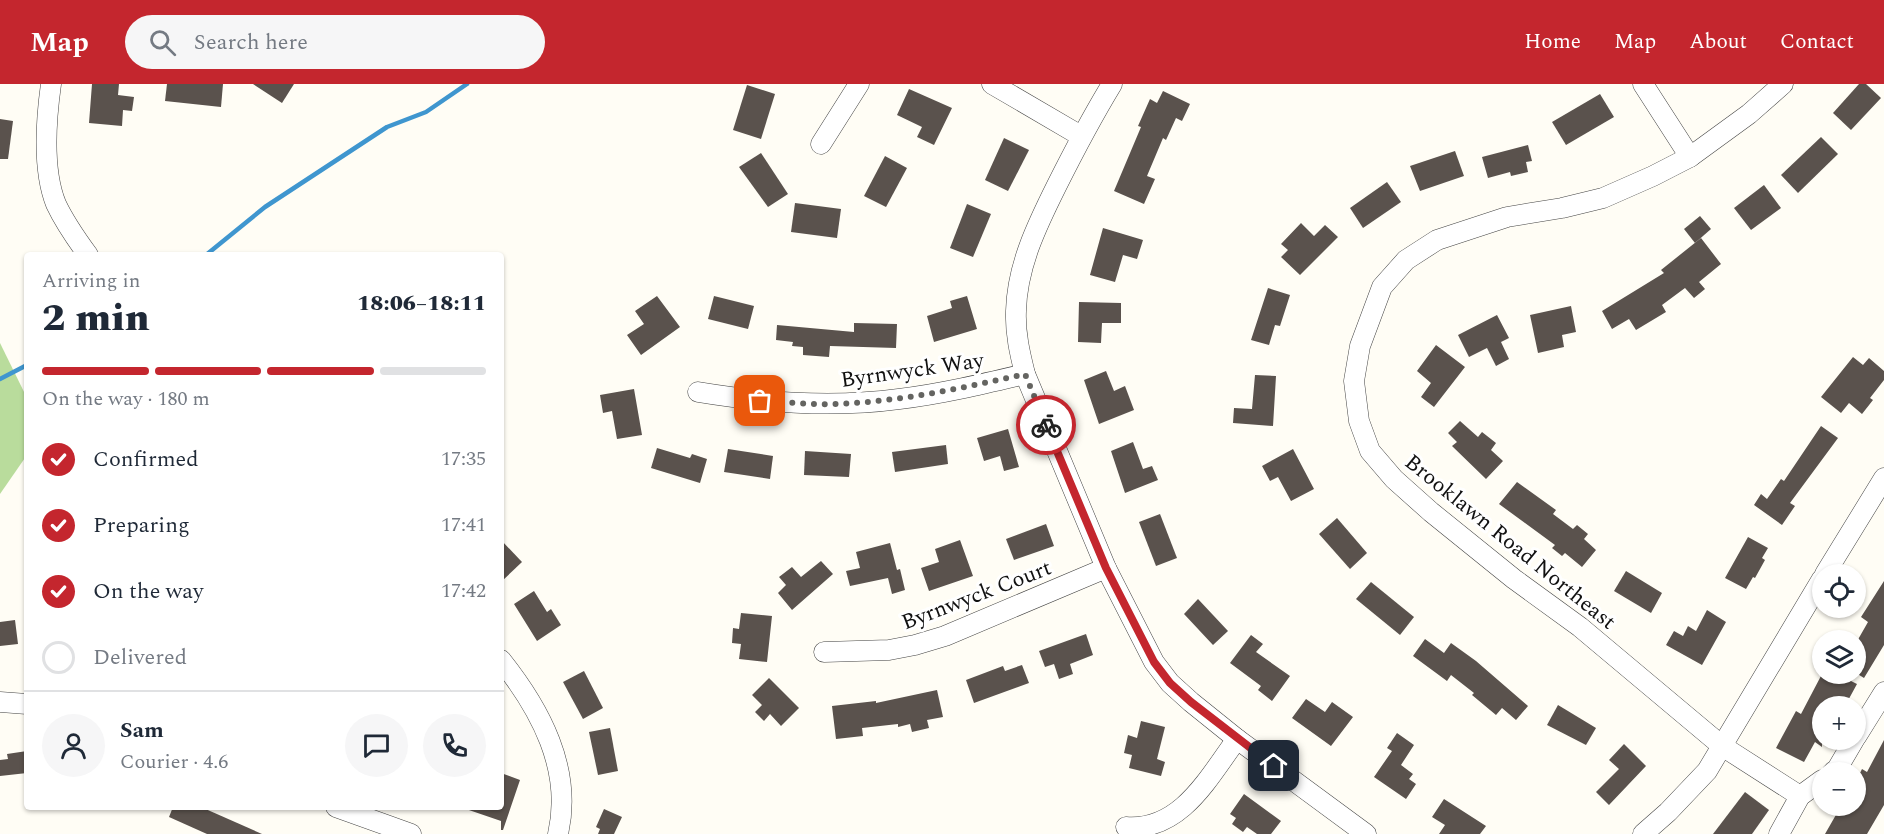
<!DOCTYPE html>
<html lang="en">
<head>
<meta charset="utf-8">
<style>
	body { margin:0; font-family:Spectral,serif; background:#f6f6f7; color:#1f2937; height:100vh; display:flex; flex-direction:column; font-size:22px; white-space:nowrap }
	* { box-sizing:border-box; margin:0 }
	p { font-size:20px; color:#747a83 }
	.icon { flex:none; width:33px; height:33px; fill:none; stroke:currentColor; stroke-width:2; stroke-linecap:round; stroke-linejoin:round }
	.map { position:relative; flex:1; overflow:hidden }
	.panel { position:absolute; left:24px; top:168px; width:480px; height:558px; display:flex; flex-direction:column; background:#fff; border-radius:6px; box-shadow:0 2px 4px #0004 }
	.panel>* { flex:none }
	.tools { position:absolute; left:1812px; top:480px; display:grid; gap:12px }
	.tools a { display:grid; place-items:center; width:54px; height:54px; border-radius:50%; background:#fff; box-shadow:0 2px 4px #0004; font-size:30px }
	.pin { position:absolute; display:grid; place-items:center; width:51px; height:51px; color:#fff; margin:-26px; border-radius:12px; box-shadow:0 3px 9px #0006 }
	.courier { position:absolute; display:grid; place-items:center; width:60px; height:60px; margin:-30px; border:4px solid #c4262e; border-radius:50%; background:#fff; color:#222; box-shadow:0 2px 8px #0007 }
	.headline em { font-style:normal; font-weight:800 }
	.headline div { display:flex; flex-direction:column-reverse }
	.headline { display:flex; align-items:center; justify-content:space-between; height:102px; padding:0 18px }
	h1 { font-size:39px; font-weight:800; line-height:45px }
	.bar { display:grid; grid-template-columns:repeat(4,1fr); gap:9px 6px; align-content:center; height:72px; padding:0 18px }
	.bar i { height:8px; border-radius:4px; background:#e0e1e3 }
	.bar .active { background:#c4262e }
	.bar p { grid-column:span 4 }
	.line { display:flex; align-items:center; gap:15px; padding:0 18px; border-top:2px solid #e0e1e3 }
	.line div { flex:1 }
	.round { display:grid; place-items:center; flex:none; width:63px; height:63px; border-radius:32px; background:#f6f6f7 }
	ol { padding:0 18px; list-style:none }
	li { display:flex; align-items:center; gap:18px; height:66px }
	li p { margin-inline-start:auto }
	li .icon { padding:6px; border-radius:50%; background:#c4262e; color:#fff; stroke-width:4 }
	li:last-child { color:#747a83 }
	li i { width:33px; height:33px; border:3px solid #e0e1e3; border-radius:50% }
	header { display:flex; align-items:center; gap:36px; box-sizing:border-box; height:84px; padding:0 30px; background:#c4262e; color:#fff }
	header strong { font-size:28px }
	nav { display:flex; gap:33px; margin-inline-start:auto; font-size:21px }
	.search { width:420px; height:54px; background:#f6f6f7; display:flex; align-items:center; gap:15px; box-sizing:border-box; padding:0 21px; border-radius:33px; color:#747a83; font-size:22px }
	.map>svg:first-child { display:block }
	.forest { fill:#b9dc9c }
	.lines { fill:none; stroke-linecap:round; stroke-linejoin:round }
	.stream { stroke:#3f96cf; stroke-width:4.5 }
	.building { fill:#5a524d }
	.minor-casing { stroke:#444; stroke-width:21 }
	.minor { stroke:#fff; stroke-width:20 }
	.done { stroke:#646461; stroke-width:6; stroke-dasharray:0 10.8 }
	.route { stroke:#c4262e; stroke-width:8 }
	.labels { text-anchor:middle; stroke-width:6; stroke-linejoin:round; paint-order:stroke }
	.street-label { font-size:22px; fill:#111; stroke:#fff }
</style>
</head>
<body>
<header>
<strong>Map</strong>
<div class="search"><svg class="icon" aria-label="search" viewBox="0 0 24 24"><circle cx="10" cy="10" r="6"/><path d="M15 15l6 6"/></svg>Search here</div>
<nav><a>Home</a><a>Map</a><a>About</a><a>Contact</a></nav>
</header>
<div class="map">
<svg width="1884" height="750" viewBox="0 0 1884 750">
	<rect width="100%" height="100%" fill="#fffdf5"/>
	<path class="forest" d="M0,259L27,314V371L0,410Z"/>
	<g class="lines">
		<g class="stream">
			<path d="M206,171L265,123L387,43L426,28L467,0"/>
			<path d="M0,295L27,281"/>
		</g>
	</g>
	<g class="building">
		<path d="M92,0H119L118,11L134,13L132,27L123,26L122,42L89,39Z"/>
		<path d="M167,0H223L221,23L165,17Z"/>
		<path d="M253,0H294L282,19Z"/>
		<path d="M1859,0H1866L1881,14L1851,46L1833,29Z"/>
		<path d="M747,1L775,10L761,55L733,46Z"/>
		<path d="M909,5L952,24L934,61L917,53L922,43L897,31Z"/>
		<path d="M1163,7L1190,20L1182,37L1176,34L1166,56L1163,54L1147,92L1155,95L1144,120L1114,107L1141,43L1138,42L1150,15L1157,19Z"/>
		<path d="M1600,10L1614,33L1566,61L1552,38Z"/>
		<path d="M0,35L13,37L8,75H0Z"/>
		<path d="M1821,53L1838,70L1798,109L1781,91Z"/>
		<path d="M1004,54L1029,66L1008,107L985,96Z"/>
		<path d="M1528,61L1532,77L1526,78L1528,88L1511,92L1510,88L1488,94L1482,73Z"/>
		<path d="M1455,67L1464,92L1420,107L1410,82Z"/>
		<path d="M761,69L788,110L768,123L739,83Z"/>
		<path d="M885,72L907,84L886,123L864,112Z"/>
		<path d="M1387,98L1401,118L1363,144L1350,124Z"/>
		<path d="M1764,101L1781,124L1751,146L1734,124Z"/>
		<path d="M795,119L841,125L837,154L791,148Z"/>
		<path d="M967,120L991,130L973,173L950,164Z"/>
		<path d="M1700,132L1711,145L1695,159L1684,145Z"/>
		<path d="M1301,139L1314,152L1325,141L1338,153L1300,191L1281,173L1288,166L1281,160Z"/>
		<path d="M1103,144L1143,156L1137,175L1123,171L1115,198L1090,191Z"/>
		<path d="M1701,154L1721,180L1699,198L1705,205L1694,214L1685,204L1662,221L1666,228L1636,246L1629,235L1612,245L1602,227L1664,189L1661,186Z"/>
		<path d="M1268,204L1290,211L1280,242L1275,241L1269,261L1251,256Z"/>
		<path d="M657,212L680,243L641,271L627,251L644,240L635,227Z"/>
		<path d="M714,212L754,222L748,245L708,235Z"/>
		<path d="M967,212L977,245L934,258L927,232L952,224L950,217Z"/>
		<path d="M1079,218L1121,219V239H1102L1101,259L1078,258Z"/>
		<path d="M1571,222L1576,248L1562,251L1564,263L1538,269L1530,231Z"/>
		<path d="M1497,231L1509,254L1501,258L1509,275L1496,282L1487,264L1469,273L1458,251Z"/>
		<path d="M854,239L897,240L896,264L830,262L829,273L803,271V263L792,262L793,258L776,256L777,241L854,248Z"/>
		<path d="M1436,261L1465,283L1434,323L1421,313L1431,299L1417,287Z"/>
		<path d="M1853,273L1863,281L1869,274L1884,287V296L1870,314L1873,316L1862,330L1849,319L1841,329L1821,313Z"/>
		<path d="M1106,287L1114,307L1125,302L1134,326L1099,340L1084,296Z"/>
		<path d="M1255,291L1276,292L1273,342L1233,339L1234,324L1252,325Z"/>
		<path d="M634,305L642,351L617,355L612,327L603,329L600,311Z"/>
		<path d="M1460,337L1478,353L1482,348L1496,359L1491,366L1503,377L1486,395L1452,362L1457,358L1448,349Z"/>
		<path d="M1821,342L1838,354L1790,419L1795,422L1782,441L1754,421L1761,410L1767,415L1781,395L1784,397Z"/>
		<path d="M1008,345L1019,383L1004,387L1000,372L984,377L977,354Z"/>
		<path d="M1133,358L1143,385L1152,382L1158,396L1125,409L1111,367Z"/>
		<path d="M946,361L948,380L895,388L892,368Z"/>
		<path d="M657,364L690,374L692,370L707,375L700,399L651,384Z"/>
		<path d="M728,365L773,372L770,395L724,388Z"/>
		<path d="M1293,365L1314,405L1291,417L1278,393L1270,397L1262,382Z"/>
		<path d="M805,367L851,370L849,393L804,391Z"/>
		<path d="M1517,398L1556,426L1553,430L1573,445L1577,441L1588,450L1584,455L1596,466L1582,483L1565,469L1562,472L1552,464L1555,461L1499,420Z"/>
		<path d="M1160,430L1177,474L1156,482L1139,438Z"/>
		<path d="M1337,434L1367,469L1350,485L1319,450Z"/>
		<path d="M1046,440L1054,462L1014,476L1006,455Z"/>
		<path d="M1748,453L1768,464L1762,474L1765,476L1755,494L1753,493L1746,505L1725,494Z"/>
		<path d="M501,456L522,478L501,498Z"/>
		<path d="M960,456L973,492L929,507L921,484L939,478L935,465Z"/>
		<path d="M890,459L897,486L900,485L905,506L892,510L888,494L850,502L846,487L860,484L856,468Z"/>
		<path d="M821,477L833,490L792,526L778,509L786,501L779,493L792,483L801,493Z"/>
		<path d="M1626,487L1662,509L1651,529L1614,507Z"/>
		<path d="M1884,497V561L1864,594L1856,589V559L1868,538L1861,533Z"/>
		<path d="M1371,498L1414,533L1400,551L1356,515Z"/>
		<path d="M534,507L547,528L551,525L561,541L537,557L514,520Z"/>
		<path d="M1198,515L1228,547L1213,561L1184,530Z"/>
		<path d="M1707,526L1726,538L1702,581L1666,561L1674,547L1683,552L1688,542L1696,547Z"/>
		<path d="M741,529L772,532L767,578L739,575L741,560L732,559L733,544L739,545Z"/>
		<path d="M15,536L18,560L0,562V538Z"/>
		<path d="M1086,550L1093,571L1070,580L1073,590L1059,595L1054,580L1045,583L1039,567Z"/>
		<path d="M1251,551L1263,560L1256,568L1290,592L1272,617L1258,606L1261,602L1230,579Z"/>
		<path d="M1425,555L1444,569L1451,559L1476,577L1528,622L1516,636L1502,624L1496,631L1472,611L1474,609L1451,591L1447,597L1413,572Z"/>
		<path d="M1022,581L1029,599L974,619L966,596L1003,582L1005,587Z"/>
		<path d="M584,587L603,624L583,635L563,598Z"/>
		<path d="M1822,590H1837L1857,600L1845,622H1822V663L1815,658L1804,678L1776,664L1796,627L1801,630Z"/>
		<path d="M769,594L799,624L781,642L770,630L764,637L755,628L762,621L752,611Z"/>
		<path d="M937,606L943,633L927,636L929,644L912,648L910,640L898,643V640L862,644L863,652L836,655L832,622L876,617V619Z"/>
		<path d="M1306,615L1325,628L1332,618L1353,633L1331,662L1292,634Z"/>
		<path d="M1558,621L1596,644L1586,661L1547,641Z"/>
		<path d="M1141,637L1165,643L1157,675L1165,678L1161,692L1129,684L1132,671L1124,669L1128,651L1137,654Z"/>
		<path d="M610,644L618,687L598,691L589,648Z"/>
		<path d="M1397,649L1414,661L1401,681L1413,690L1409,695L1416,700L1406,715L1374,693L1392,667L1387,664Z"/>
		<path d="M1884,656V721L1867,750H1825L1841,722H1856V697L1862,685L1867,688Z"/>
		<path d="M1624,660L1646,682L1609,721L1596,708L1619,685L1609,676Z"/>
		<path d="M27,667V689L0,692V676L8,675L7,670Z"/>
		<path d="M501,689L520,696L503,746H501V737L466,725L467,723H501Z"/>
		<path d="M1745,708L1769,726L1752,750H1713Z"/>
		<path d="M1244,710L1281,737L1271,750H1257L1247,743L1243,748L1232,740L1236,734L1230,730Z"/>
		<path d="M1444,715L1486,742L1480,750H1439L1445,741L1432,733Z"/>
		<path d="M173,723H201L262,750H207L169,733Z"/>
		<path d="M604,725L622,733L614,750H598L600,745L596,743Z"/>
	</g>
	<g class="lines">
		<defs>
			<g id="minor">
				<path d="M51,0C46,36 42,85 56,120C64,137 77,156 88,171"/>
				<path d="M992,0L1081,52"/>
				<path d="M1112,0C1092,33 1074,67 1057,101C1037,141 1017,182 1016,227C1015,249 1020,270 1025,290L1106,484L1154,578L1170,599L1191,618L1237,655L1366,750"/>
				<path d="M1643,0L1690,73"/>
				<path d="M1783,0L1749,30L1690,73L1653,92L1603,114L1562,124L1507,133L1437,156L1406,176L1382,203L1360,262L1354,297L1359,337L1370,367L1394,395L1431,428L1514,495L1580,543L1722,662L1800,712"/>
				<path d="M821,60L859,0"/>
				<path d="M698,308C764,319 832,324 899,315C941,310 983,300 1025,290"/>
				<path d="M1825,490L1884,394"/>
				<path d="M824,568L889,566L915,561L945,552L1106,484"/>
				<path d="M501,576C540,625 573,685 558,750"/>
				<path d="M0,618L27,620"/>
				<path d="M1856,653L1884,608"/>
				<path d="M1833,688L1837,685L1854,656"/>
				<path d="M336,723L411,750"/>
				<path d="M1126,743C1181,747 1208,694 1237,655"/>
				<path d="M1643,750L1668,728L1707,687L1822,495"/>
				<path d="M1779,750L1800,712L1822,696"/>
			</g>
		</defs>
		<use href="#minor" class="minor-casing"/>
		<use href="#minor" class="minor"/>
	</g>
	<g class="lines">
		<path class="done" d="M760,317C786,318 813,321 839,320C902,317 963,304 1025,290L1046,341"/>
		<path class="route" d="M1046,341L1106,484L1154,578L1170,599L1191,618L1274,682"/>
	</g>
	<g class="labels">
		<g class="street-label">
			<text transform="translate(912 285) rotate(-8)" y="8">Byrnwyck Way</text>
			<text transform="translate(1511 457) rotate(39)" y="8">Brooklawn Road Northeast</text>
			<text transform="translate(976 510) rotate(-21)" y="8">Byrnwyck Court</text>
		</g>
	</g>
</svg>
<div class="tools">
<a><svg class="icon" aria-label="locate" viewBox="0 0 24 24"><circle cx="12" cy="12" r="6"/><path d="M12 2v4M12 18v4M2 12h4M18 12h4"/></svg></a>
<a><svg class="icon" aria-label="layers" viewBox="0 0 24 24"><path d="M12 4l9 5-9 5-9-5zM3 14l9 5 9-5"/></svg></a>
<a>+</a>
<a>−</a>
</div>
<div class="pin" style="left:760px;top:317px;background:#ea580c"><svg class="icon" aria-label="bag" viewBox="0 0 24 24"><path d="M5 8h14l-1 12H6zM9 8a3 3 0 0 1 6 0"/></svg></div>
<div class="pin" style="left:1274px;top:682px;background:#1f2937"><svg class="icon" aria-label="home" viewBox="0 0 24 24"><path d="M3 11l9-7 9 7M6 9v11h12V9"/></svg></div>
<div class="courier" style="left:1046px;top:341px"><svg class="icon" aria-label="bike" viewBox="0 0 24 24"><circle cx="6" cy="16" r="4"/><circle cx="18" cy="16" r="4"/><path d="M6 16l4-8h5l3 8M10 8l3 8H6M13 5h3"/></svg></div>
<section class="panel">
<div class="headline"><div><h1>2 min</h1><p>Arriving in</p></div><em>18:06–18:11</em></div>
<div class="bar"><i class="active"></i><i class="active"></i><i class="active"></i><i></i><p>On the way · 180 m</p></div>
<ol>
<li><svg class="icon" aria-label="check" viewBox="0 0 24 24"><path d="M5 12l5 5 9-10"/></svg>Confirmed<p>17:35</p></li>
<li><svg class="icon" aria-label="check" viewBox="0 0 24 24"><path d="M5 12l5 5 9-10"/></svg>Preparing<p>17:41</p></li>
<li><svg class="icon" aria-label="check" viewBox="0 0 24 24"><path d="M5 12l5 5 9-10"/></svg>On the way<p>17:42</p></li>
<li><i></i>Delivered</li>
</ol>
<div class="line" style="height:108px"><a class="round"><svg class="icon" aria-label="person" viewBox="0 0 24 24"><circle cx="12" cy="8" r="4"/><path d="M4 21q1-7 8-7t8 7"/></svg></a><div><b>Sam</b><p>Courier · 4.6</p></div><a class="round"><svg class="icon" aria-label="chat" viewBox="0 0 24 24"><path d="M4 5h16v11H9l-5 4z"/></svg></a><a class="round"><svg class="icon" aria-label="phone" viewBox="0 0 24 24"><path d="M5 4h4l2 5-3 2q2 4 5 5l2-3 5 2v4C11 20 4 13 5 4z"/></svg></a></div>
</section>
</div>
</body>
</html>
